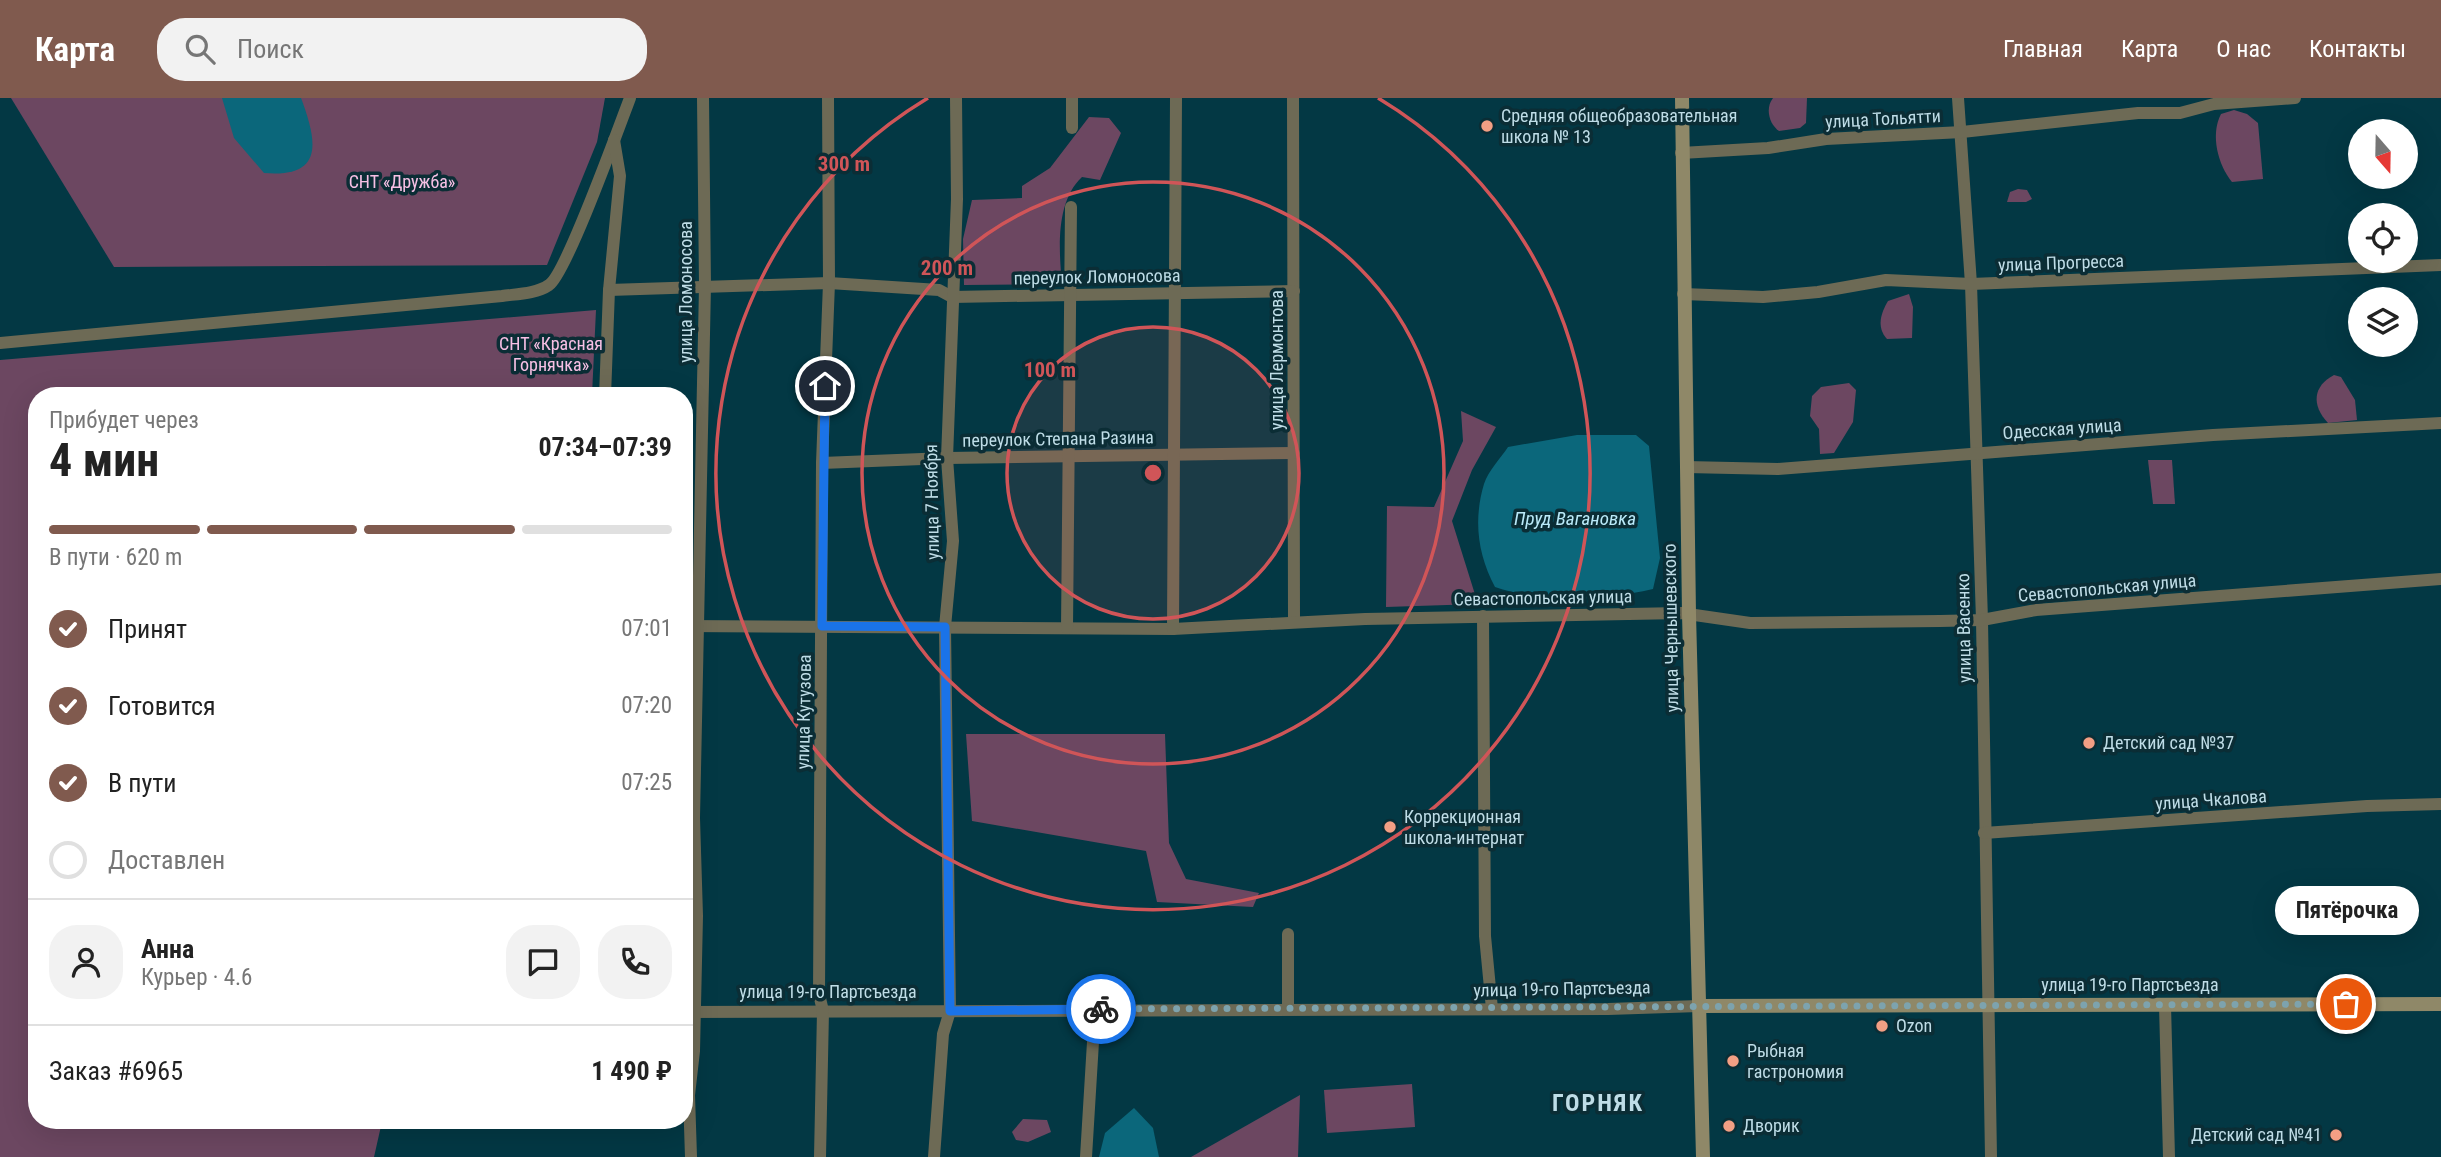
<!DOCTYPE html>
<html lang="ru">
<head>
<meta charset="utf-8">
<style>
	body { margin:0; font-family:"Roboto Condensed",sans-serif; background:#f2f2f2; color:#222; height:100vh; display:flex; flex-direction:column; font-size:26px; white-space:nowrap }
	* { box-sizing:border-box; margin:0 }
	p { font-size:23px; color:#767676 }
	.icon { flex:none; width:38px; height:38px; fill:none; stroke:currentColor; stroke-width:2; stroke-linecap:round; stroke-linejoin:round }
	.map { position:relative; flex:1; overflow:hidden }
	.side { position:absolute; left:28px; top:289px; width:665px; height:742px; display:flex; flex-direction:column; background:#fff; border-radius:28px; box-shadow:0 7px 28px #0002 }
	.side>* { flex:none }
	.needle { width:46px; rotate:160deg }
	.controls { position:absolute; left:2348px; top:21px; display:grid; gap:14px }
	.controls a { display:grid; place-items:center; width:70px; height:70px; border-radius:50%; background:#fff; box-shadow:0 7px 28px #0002; font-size:35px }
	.pin { position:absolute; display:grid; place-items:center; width:60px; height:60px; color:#fff; margin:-30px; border:4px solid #fff; border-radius:50%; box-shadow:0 2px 7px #0007 }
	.courier { position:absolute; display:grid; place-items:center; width:70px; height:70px; margin:-35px; border:5px solid #1a73e8; border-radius:50%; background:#fff; color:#222; box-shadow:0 2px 9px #0007 }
	.bubble { position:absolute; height:49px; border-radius:24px; background:#fff; box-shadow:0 7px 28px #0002; font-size:23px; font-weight:700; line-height:49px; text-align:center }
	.head em { font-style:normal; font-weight:700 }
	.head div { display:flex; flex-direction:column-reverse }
	.head { display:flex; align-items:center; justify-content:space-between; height:119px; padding:0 21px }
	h1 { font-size:46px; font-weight:700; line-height:52px }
	.bar { display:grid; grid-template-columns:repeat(4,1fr); gap:10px 7px; align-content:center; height:84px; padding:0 21px }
	.bar i { height:9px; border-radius:5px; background:#e0e0e0 }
	.bar .on { background:#805a4e }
	.bar p { grid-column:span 4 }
	.line { display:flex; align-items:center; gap:18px; padding:0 21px; border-top:2px solid #e0e0e0 }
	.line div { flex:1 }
	.round { display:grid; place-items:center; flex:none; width:74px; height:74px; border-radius:28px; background:#f2f2f2 }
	ol { padding:0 21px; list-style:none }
	li { display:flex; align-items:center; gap:21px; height:77px }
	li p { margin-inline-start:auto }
	li .icon { padding:7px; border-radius:50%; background:#805a4e; color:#fff; stroke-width:4 }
	li:last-child { color:#767676 }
	li i { width:38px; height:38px; border:4px solid #e0e0e0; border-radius:50% }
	header { display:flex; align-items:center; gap:42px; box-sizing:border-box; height:98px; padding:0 35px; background:#805a4e; color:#fff }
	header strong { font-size:33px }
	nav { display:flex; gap:38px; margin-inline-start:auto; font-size:24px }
	.search { width:490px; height:63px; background:#f2f2f2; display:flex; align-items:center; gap:18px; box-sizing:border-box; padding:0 24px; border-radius:28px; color:#767676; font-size:26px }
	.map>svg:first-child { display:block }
	.green { fill:#6c4761 }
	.water { fill:#0b677b }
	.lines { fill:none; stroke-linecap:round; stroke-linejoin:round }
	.street { stroke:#6d6a55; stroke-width:12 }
	.secondary { stroke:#8f8868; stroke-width:14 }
	.done { stroke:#7da3ae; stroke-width:7; stroke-dasharray:0 12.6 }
	.route { stroke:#1a73e8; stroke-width:9 }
	.ring { fill:none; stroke:#d05558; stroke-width:3.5 }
	.poi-dot { fill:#f39f84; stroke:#0b2d35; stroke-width:2.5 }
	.labels { text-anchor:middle; stroke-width:7; stroke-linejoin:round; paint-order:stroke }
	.poi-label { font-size:18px; fill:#bfdde7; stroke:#0b2d35; text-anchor:start }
	.street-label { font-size:18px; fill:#bfdde7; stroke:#0b2d35 }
	.park-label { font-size:18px; fill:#f7c0e5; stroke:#0b2d35 }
	.water-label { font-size:19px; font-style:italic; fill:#baeaf9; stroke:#0b2d35 }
	.district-label { font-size:24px; font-weight:bold; letter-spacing:2px; fill:#bfdde7; stroke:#0b2d35 }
	.centre { fill:#d05558; stroke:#0b2d35; stroke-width:3.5 }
	.ring-label { font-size:21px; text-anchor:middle; font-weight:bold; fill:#d05558; stroke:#0b2d35; stroke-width:7; stroke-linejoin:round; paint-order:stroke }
</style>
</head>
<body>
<header>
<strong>Карта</strong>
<div class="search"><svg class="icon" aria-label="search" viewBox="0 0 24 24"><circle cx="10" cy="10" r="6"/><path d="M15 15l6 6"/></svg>Поиск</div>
<nav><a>Главная</a><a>Карта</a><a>О нас</a><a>Контакты</a></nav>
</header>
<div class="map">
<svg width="2441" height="1059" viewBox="0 0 2441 1059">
	<rect width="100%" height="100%" fill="#033844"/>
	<g class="green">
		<path d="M11,0H605L597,44L547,167L114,169Z"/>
		<path d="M1773,0H1807L1806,25L1800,30L1779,33C1769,26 1765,10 1773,0Z"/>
		<path d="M2234,12L2247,16L2258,25L2263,81L2232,84C2218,67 2210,37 2221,16Z"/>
		<path d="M1089,19L1109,20L1121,35L1100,82L1082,79C1055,104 1059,153 1062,186L964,187L963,141L972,102L1022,100V88L1050,70Z"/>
		<path d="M2018,91L2027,92L2032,101L2026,104H2007L2010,94Z"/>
		<path d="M1909,196L1913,209L1912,240L1887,241C1876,229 1881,215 1888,203Z"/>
		<path d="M596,212L592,297L37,298V1022H413L381,1028L374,1059H0V262Z"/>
		<path d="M2334,277L2341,279L2355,302L2357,322L2328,325C2311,307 2313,288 2334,277Z"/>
		<path d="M1849,285L1856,292L1853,324L1834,355L1820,356L1819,331L1810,318L1812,298L1821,289Z"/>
		<path d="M1461,313L1496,329L1472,372L1452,423L1478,506L1386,509L1387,408L1434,409L1463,343Z"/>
		<path d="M2148,362H2172L2175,406H2153Z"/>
		<path d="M966,636H1165L1169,745L1186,781L1259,795L1253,809L1157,804L1146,753L972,723Z"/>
		<path d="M1412,986L1415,1029L1327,1035L1324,992Z"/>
		<path d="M1300,997L1298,1059H1191Z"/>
		<path d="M1023,1021L1047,1022L1051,1034L1028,1044L1016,1042L1012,1034Z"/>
	</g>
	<g class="water">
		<path d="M222,0H301C317,43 325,80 264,75L234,40Z"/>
		<path d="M1577,337H1636L1649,348L1660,460L1653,491C1600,503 1547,506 1495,489C1478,457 1473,423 1484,386C1488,373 1501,360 1508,349Z"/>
		<path d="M1134,1010L1153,1030L1159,1059H1099L1105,1035Z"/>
	</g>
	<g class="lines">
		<g class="street">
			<path d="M1293,0L1294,524"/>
			<path d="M1958,0L1971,186L1982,522L1991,1059"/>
			<path d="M1072,30V0"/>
			<path d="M1681,55L1768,50L1826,41L1962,34L2138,15H2180L2214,6L2295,0"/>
			<path d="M609,192L829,185L939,192L952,199L1294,193"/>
			<path d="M1683,196L1763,199L1818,194L1886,182L1971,186L2441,167"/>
			<path d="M0,245L502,198C516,196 536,196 549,187C566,176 619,29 630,0"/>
			<path d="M605,298L609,192L620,78L614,42"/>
			<path d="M822,365L947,360L1294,355"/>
			<path d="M1686,369L1778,371L2213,337L2441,325"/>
			<path d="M1483,518L1485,838L1492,911"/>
			<path d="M684,528L1173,531L1365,521L1681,515L1750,525L1940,523L1982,522L2036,512L2441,481"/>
			<path d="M1067,530L1071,109"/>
			<path d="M1173,531L1176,0"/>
			<path d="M1984,735L2367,708L2441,706"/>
			<path d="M2165,907L2169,1059"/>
			<path d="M1288,911V836"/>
			<path d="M684,914L1608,911L1699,908"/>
			<path d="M691,1059L689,997L694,953L697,818L694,720L705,188L703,0"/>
			<path d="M820,1059L823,913L819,896L822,365L829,185L828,0"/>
			<path d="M934,1059L943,936L950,913L945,529L953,443L947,360L957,101L956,0"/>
			<path d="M1086,1059L1095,911"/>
		</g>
		<g class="secondary">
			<path d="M1682,0L1689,516L1703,1059"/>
			<path d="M1699,908L2441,906"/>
		</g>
	</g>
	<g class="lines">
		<path class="done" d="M1101,911L2346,906"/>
		<path class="route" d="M825,288L822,528L945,529L950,913L1101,911"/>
	</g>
	<circle cx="1153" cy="375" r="146" fill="#d05558" fill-opacity=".12"/>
	<g class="ring">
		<circle cx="1153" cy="375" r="146"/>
		<circle cx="1153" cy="375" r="291"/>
		<path d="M1378 0A437 437 0 1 1 928 0"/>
	</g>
	<g class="poi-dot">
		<circle cx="1487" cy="28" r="7"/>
		<circle cx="2089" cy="645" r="7"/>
		<circle cx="1390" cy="729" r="7"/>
		<circle cx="1882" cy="928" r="7"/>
		<circle cx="1733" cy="963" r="7"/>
		<circle cx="1729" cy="1028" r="7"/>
		<circle cx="2336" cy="1037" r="7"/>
	</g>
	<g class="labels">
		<g class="poi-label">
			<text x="1501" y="24">Средняя общеобразовательная<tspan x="1501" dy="21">школа № 13</tspan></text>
			<text x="2103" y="651">Детский сад №37</text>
			<text x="1404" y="725">Коррекционная<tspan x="1404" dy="21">школа-интернат</tspan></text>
			<text x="1896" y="934">Ozon</text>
			<text x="1747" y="959">Рыбная<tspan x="1747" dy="21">гастрономия</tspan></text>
			<text x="1743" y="1034">Дворик</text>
			<text x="2322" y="1043" text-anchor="end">Детский сад №41</text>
		</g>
		<g class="street-label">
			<text transform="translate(1883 21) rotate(-3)" y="6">улица Тольятти</text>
			<text transform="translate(2061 165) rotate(-2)" y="6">улица Прогресса</text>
			<text transform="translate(1097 179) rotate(-1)" y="6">переулок Ломоносова</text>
			<text transform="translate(686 194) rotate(-90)" y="6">улица Ломоносова</text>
			<text transform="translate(1277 262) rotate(-90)" y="6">улица Лермонтова</text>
			<text transform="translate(2062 331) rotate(-4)" y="6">Одесская улица</text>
			<text transform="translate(1058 341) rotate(-1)" y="6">переулок Степана Разина</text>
			<text transform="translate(932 404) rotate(-91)" y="6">улица 7 Ноября</text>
			<text transform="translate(2107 490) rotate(-5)" y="6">Севастопольская улица</text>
			<text transform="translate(1543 500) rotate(-1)" y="6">Севастопольская улица</text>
			<text transform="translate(1671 530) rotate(-91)" y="6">улица Чернышевского</text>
			<text transform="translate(1964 530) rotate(-91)" y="6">улица Васенко</text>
			<text transform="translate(804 614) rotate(-89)" y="6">улица Кутузова</text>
			<text transform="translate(2211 702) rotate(-4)" y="6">улица Чкалова</text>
			<text x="2130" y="893">улица 19-го Партсъезда</text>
			<text transform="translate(1562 891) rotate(-1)" y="6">улица 19-го Партсъезда</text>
			<text x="828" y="900">улица 19-го Партсъезда</text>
		</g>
		<g class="park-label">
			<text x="402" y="90">СНТ «Дружба»</text>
			<text x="551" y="252">СНТ «Красная<tspan x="551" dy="21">Горнячка»</tspan></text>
		</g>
		<g class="water-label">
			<text x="1575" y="427">Пруд Вагановка</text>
		</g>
		<g class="district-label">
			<text x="1598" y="1013">ГОРНЯК</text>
		</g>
	</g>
	<circle cx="1153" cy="375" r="10" class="centre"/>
	<g class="ring-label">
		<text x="844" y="73">300 m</text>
		<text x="947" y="177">200 m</text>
		<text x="1050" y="279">100 m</text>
	</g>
</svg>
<div class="controls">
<a><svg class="needle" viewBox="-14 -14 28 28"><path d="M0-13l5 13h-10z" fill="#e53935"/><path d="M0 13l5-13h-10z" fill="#767676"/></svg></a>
<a><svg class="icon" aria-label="locate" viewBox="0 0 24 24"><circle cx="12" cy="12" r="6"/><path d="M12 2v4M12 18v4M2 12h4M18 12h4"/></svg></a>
<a><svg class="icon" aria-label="layers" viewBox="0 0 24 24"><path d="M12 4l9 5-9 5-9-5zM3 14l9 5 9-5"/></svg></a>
</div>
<div class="pin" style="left:2346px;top:906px;background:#ea580c"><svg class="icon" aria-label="bag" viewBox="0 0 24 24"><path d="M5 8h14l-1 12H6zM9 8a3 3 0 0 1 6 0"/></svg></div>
<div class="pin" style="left:825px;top:288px;background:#1f2937"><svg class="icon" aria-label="home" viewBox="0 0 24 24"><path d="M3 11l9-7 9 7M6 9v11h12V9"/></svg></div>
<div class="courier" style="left:1101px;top:911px"><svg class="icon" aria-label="bike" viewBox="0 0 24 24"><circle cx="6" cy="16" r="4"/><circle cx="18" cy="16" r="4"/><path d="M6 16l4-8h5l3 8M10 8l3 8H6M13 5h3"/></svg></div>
<div class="bubble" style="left:2275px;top:788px;width:144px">Пятёрочка</div>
<section class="side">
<div class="head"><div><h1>4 мин</h1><p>Прибудет через</p></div><em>07:34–07:39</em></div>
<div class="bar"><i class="on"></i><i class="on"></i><i class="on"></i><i></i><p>В пути · 620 m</p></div>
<ol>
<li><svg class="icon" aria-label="check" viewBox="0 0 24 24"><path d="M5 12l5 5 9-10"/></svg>Принят<p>07:01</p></li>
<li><svg class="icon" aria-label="check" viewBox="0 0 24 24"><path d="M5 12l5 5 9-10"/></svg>Готовится<p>07:20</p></li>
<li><svg class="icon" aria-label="check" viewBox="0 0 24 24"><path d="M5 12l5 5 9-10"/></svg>В пути<p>07:25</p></li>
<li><i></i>Доставлен</li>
</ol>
<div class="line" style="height:126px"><a class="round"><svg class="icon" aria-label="person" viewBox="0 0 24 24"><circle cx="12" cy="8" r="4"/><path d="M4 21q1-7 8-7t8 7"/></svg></a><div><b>Анна</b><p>Курьер · 4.6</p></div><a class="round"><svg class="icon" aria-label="chat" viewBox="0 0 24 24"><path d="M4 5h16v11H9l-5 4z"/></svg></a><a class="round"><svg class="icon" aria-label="phone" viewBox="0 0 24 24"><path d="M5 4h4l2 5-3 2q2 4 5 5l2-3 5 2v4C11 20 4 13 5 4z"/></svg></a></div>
<div class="line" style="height:91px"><div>Заказ #6965</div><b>1 490 ₽</b></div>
</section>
</div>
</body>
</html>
